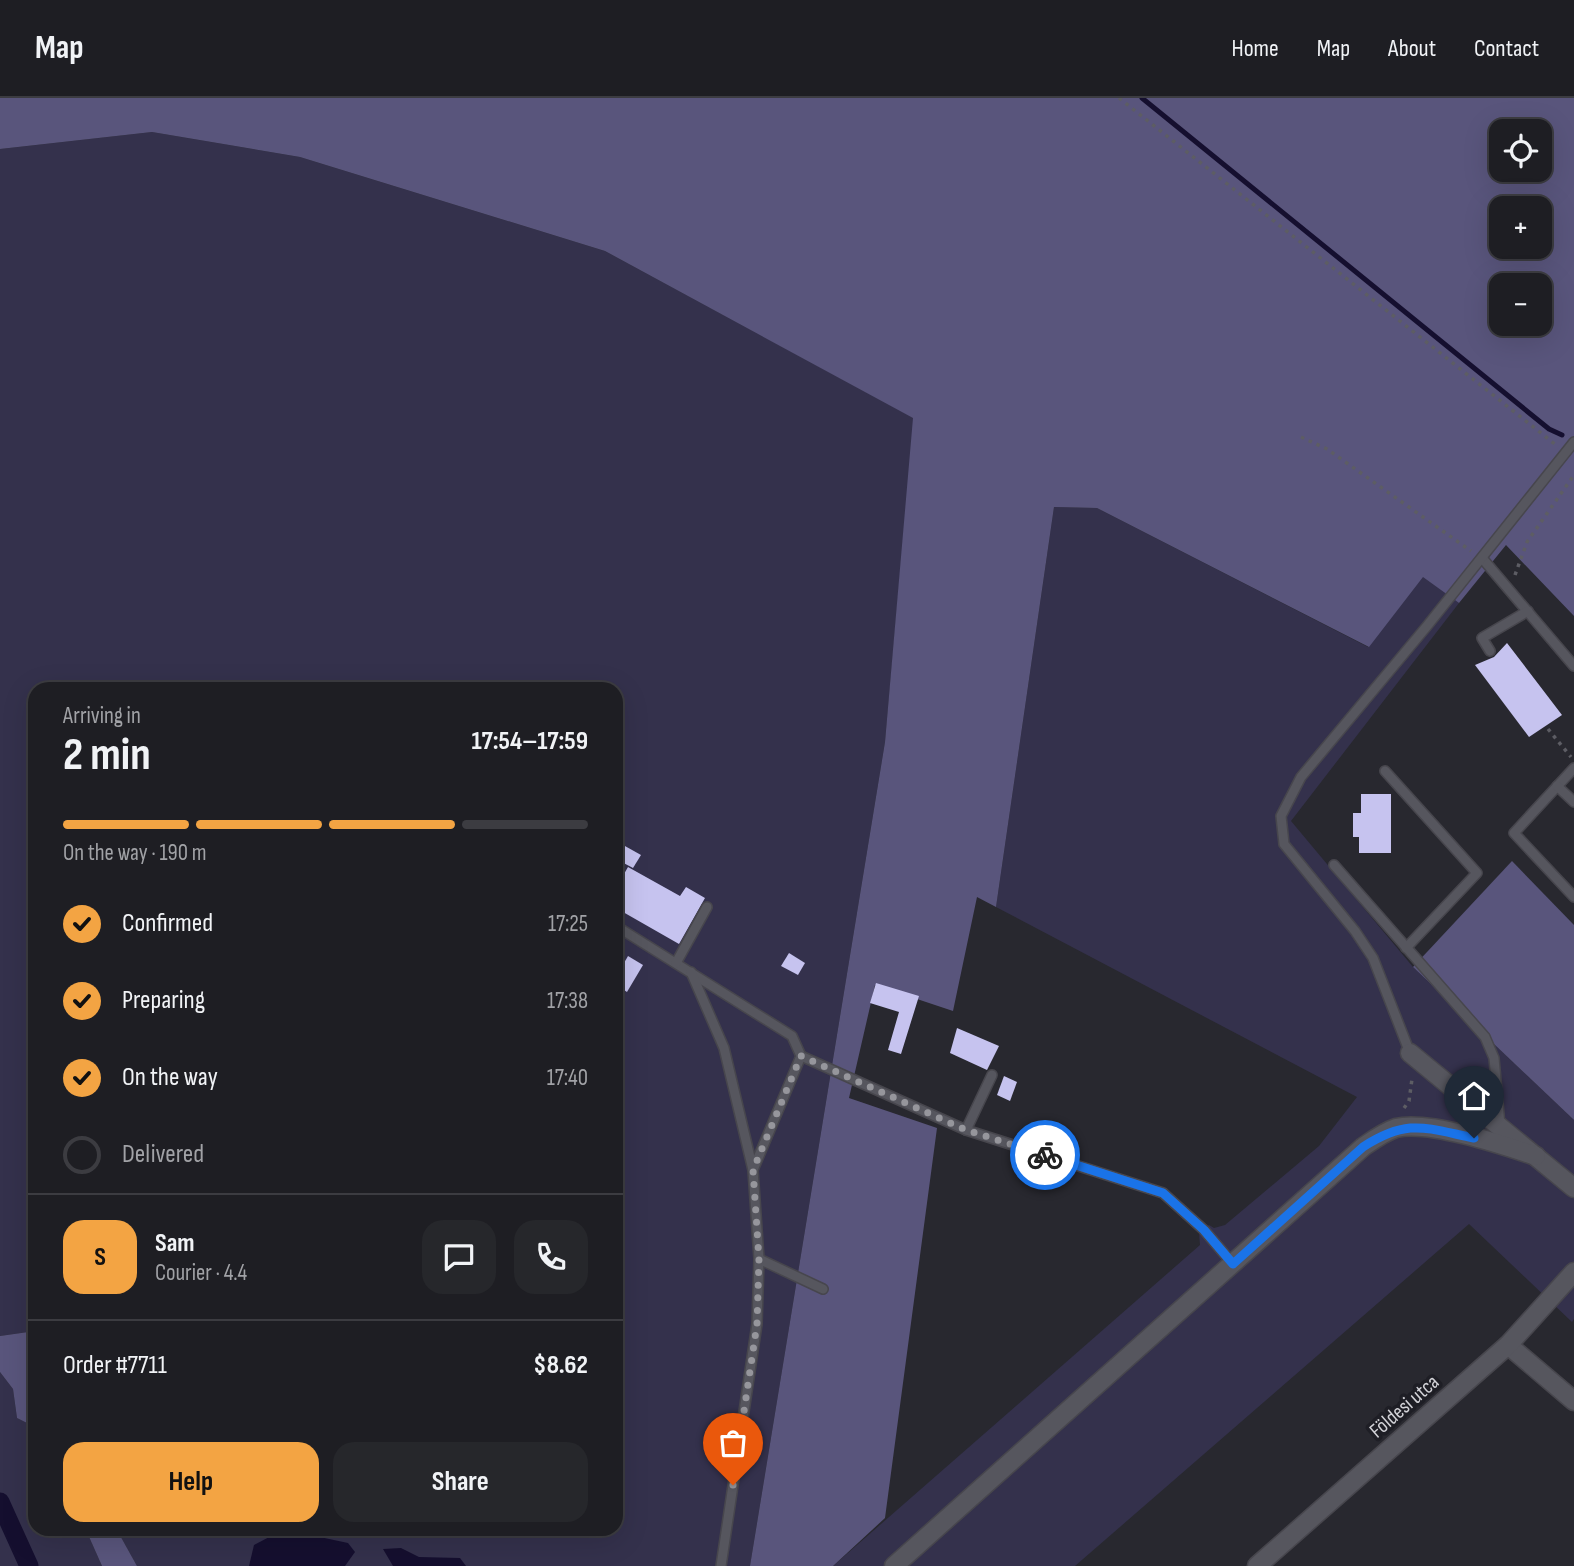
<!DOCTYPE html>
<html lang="en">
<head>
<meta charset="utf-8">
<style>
	body { margin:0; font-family:"Sofia Sans Condensed",sans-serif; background:#26272b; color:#f1f3f6; height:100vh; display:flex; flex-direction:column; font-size:26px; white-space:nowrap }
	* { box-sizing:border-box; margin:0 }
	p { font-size:23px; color:#a1a2a6 }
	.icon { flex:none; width:38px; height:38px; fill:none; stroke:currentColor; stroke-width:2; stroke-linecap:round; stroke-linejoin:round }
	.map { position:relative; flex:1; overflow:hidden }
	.panel { position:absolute; left:28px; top:584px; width:595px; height:854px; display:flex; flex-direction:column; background:#1e1e23; border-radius:21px; box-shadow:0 7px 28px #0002,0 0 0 2px #3c3c41 }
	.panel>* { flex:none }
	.buttons { position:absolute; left:1489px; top:21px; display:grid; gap:14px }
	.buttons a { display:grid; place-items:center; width:63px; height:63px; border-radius:14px; background:#1e1e23; box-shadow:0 7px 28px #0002,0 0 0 2px #3c3c41; font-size:35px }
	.pin { position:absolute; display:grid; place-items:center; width:60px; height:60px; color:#fff; margin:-72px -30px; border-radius:50% 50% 50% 0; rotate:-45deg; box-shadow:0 0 7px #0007 }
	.pin .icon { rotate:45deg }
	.courier { position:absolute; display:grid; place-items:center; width:70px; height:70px; margin:-35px; border:5px solid #1a73e8; border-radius:50%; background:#fff; color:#222; box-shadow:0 2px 9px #0007 }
	.overview em { font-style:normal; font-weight:700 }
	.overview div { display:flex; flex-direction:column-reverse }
	.overview { display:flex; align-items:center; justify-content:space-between; height:119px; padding:0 35px }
	h1 { font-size:46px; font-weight:700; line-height:52px }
	.bar { display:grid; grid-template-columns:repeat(4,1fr); gap:10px 7px; align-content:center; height:84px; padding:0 35px }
	.bar i { height:9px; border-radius:5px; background:#3c3c41 }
	.bar .current { background:#f3a443 }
	.bar p { grid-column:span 4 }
	.line { display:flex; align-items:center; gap:18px; padding:0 35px; border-top:2px solid #3c3c41 }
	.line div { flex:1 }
	.round { display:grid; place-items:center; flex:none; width:74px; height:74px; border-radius:21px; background:#26272b }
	ol { padding:0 35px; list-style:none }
	li { display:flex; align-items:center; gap:21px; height:77px }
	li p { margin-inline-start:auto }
	li .icon { padding:7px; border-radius:50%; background:#f3a443; color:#111; stroke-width:4 }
	li:last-child { color:#a1a2a6 }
	li i { width:38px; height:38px; border:4px solid #3c3c41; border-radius:50% }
	.primary-button { display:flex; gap:14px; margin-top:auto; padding:14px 35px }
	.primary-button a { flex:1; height:80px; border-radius:21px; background:#f3a443; color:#111; font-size:28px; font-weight:700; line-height:80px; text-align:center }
	.primary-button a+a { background:#26272b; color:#f1f3f6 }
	header { display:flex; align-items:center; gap:42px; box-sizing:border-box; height:98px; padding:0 35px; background:#1e1e23; border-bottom:2px solid #3c3c41 }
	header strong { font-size:33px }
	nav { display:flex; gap:38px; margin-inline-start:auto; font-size:24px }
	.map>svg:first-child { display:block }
	.green { fill:#34314c }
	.forest { fill:#59557c; fill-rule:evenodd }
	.water { fill:#150f2f }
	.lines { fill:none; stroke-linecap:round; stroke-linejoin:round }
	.stream { stroke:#150f2f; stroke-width:5 }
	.canal { stroke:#150f2f; stroke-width:19 }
	.building { fill:#c6c3ef }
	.lane-casing { stroke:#47464d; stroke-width:12 }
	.street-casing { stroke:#47464d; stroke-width:21 }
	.path { stroke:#5d5d64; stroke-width:3.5; stroke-dasharray:3.5 5; stroke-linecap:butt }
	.lane { stroke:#56565e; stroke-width:9 }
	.street { stroke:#56565e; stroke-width:18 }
	.done { stroke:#96969c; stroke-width:7; stroke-dasharray:0 12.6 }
	.route { stroke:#1a73e8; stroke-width:9 }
	.labels { text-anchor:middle; stroke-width:7; stroke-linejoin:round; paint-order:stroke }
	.street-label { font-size:21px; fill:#d2d2d7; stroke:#1e1e25 }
</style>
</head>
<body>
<header>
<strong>Map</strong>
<nav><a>Home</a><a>Map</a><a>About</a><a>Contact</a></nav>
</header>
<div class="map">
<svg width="1574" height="1468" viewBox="0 0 1574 1468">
	<rect width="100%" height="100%" fill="#28282f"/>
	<g class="green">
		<path d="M152,34L300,59L605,153L914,320L885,644L750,1468H137L117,1432H616V592H35V1233L0,1238V51Z"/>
		<path d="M1054,409L1097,410L1368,549L1423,478L1459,505L1291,723L1413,869L1574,1022V1221L1572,1224L1469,1126L1075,1468H833L1200,1147L1199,1134L1209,1127L1214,1130L1225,1127L1319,1048L1357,999L996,809Z"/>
		<path d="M0,1274L13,1291L17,1320L35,1329V1432H86L102,1468H0Z"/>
	</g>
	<g class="forest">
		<path d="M0,0H1574V518L1506,447L1459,505L1423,479L1369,549L1097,410L1054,409L996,809L977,799L953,913L875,887L849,1000L937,1030L885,1420L833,1468H750L885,644L913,320L605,153L300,59L152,34L0,51ZM1502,33H1540V72H1502ZM1502,110H1540V149H1502ZM1502,187H1540V226H1502Z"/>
		<path d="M1512,763L1574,827V1022L1413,869Z"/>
		<path d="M35,1233V1329L17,1320L13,1291L0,1274V1238Z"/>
		<path d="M86,1432H117L137,1468H102Z"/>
	</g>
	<g class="water">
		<path d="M301,1435L348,1445L355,1454L345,1468H249L254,1447L273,1437Z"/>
		<path d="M401,1450L419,1459L460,1460L466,1468H393L383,1451Z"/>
	</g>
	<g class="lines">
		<path class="stream" d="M1142,0L1549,331L1562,337"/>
		<path class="canal" d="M0,1404L29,1468"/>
	</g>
	<g class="building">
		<path d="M1507,545L1562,617L1529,639L1475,567L1494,559Z"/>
		<path d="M1361,696H1391V755H1359V739H1353V715H1361Z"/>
		<path d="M616,743L641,757L633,770L616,761Z"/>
		<path d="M628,769L680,798L686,789L705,800L679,846L616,810V790Z"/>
		<path d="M789,855L805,865L798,877L781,868Z"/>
		<path d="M628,858L643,867L627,894L616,887V879Z"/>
		<path d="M876,885L919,898L901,956L888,952L899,914L870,905Z"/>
		<path d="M957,930L999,948L987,972L950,955Z"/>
		<path d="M1004,978L1017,984L1010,1003L997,997Z"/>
	</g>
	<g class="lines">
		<defs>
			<g id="lane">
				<path d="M1482,460L1574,568"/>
				<path d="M1490,553L1482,540L1528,513"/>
				<path d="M1574,670L1514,735L1574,799"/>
				<path d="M1385,673L1477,775L1406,850"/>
				<path d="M1557,688L1574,704"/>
				<path d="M1334,767L1485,939L1494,960L1500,1028"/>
				<path d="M616,828L792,938L801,958L753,1072L759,1161L757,1226L721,1468"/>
				<path d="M676,865L707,809"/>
				<path d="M691,874L724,950L753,1072"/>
				<path d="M1410,955L1373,860L1355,833L1284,746L1281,718L1301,679L1427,528L1574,344"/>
				<path d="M801,958L966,1032L1163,1095L1204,1132L1233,1166"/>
				<path d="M966,1032L992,977"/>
				<path d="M759,1161L823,1191"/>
			</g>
			<g id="street">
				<path d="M1410,955L1574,1090"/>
				<path d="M1508,1247L1574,1303"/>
				<path d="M894,1468L1363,1049C1373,1042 1384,1034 1396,1030C1429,1022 1503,1047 1536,1058"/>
				<path d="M1257,1468L1508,1247L1574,1174"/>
			</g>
		</defs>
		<use href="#lane" class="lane-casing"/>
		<use href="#street" class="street-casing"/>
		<g class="path">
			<path d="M1119,0L1556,347"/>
			<path d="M1301,339L1327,351L1471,453"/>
			<path d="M1515,477L1527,444L1574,377"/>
			<path d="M1548,631L1571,659"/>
			<path d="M1404,1010L1409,1003L1412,981"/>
		</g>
		<use href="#lane" class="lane"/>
		<use href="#street" class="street"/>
	</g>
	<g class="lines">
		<path class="done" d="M733,1387L757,1226L759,1161L753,1072L801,958L966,1032L1045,1057"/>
		<path class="route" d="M1045,1057L1163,1095L1204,1132L1233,1166L1363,1049C1408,1020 1425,1030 1474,1040"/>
	</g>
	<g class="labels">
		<g class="street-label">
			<text transform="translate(1404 1308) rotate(-41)" y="7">Földesi utca</text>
		</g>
	</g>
</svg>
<div class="buttons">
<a><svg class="icon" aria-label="locate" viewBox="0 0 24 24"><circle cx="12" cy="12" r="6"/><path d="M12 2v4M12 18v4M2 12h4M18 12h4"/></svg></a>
<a>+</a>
<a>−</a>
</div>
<div class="pin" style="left:733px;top:1387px;background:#ea580c"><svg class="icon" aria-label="bag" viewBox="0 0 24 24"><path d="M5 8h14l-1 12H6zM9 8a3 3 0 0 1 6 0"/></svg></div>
<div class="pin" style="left:1474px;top:1040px;background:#1f2937"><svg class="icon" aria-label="home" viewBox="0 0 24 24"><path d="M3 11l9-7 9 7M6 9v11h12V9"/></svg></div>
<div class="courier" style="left:1045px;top:1057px"><svg class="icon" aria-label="bike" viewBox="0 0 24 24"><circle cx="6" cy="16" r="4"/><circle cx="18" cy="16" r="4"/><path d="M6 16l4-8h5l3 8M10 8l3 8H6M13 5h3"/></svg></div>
<section class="panel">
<div class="overview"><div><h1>2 min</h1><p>Arriving in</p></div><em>17:54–17:59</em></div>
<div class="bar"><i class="current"></i><i class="current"></i><i class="current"></i><i></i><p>On the way · 190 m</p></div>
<ol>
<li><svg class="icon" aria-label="check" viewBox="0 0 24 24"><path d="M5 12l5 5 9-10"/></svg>Confirmed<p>17:25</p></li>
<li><svg class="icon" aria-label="check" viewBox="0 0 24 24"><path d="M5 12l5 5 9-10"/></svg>Preparing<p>17:38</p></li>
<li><svg class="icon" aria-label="check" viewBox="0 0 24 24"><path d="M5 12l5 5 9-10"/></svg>On the way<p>17:40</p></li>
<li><i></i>Delivered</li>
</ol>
<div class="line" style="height:126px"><b class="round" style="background:#f3a443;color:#111">S</b><div><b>Sam</b><p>Courier · 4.4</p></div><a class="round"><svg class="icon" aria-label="chat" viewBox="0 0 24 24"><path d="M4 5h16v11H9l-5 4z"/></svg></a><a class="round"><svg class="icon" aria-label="phone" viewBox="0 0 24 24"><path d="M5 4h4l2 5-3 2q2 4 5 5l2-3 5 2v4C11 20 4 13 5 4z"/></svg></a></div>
<div class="line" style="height:91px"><div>Order #7711</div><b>$8.62</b></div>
<div class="primary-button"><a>Help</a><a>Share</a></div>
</section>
</div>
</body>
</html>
